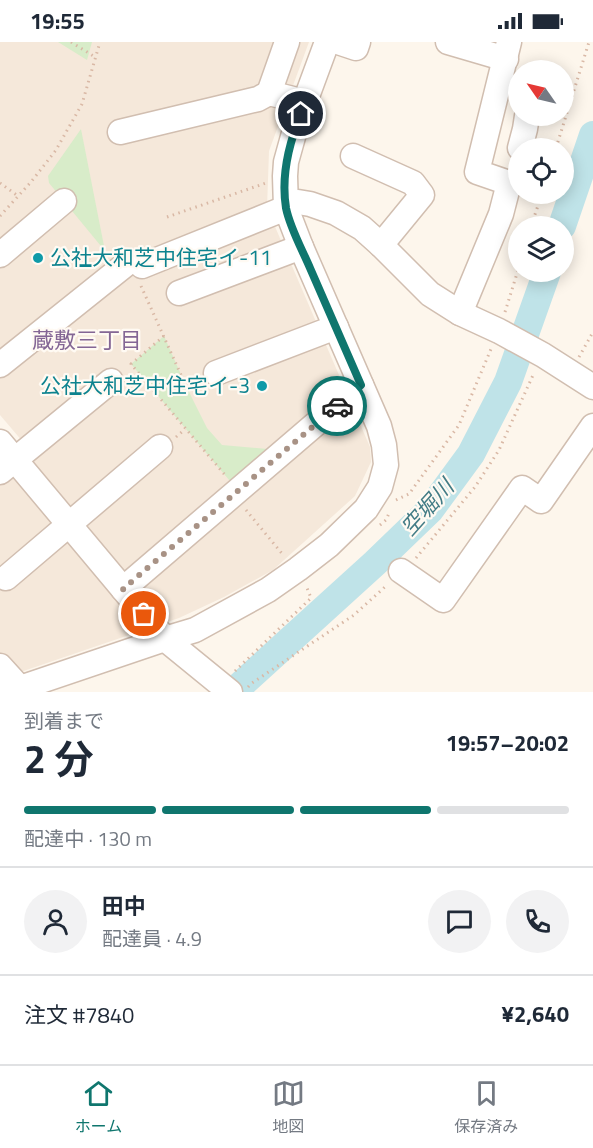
<!DOCTYPE html>
<html lang="ja">
<head>
<meta charset="utf-8">
<style>
	body { margin:0; font-family:"Titillium Web","Noto Sans JP",sans-serif; background:#f2f2f3; color:#1f2937; height:100vh; display:flex; flex-direction:column; font-size:22px; white-space:nowrap }
	* { box-sizing:border-box; margin:0 }
	p { font-size:20px; color:#747a83 }
	.icon { flex:none; width:33px; height:33px; fill:none; stroke:currentColor; stroke-width:2; stroke-linecap:round; stroke-linejoin:round }
	.map { position:relative; height:650px; overflow:hidden }
	.drawer { display:flex; flex-direction:column; background:#fff; flex:1 }
	.drawer>* { flex:none }
	.needle { width:39px; rotate:304deg }
	.controls { position:absolute; left:508px; top:18px; display:grid; gap:12px }
	.controls a { display:grid; place-items:center; width:66px; height:66px; border-radius:50%; background:#fff; box-shadow:0 3px 15px #0003; font-size:30px }
	.pin { position:absolute; display:grid; place-items:center; width:51px; height:51px; color:#fff; margin:-26px; border:3px solid #fff; border-radius:50%; box-shadow:0 2px 6px #0007 }
	.courier { position:absolute; display:grid; place-items:center; width:60px; height:60px; margin:-30px; border:4px solid #0f766e; border-radius:50%; background:#fff; color:#222; box-shadow:0 2px 8px #0007 }
	.headline em { font-style:normal; font-weight:700 }
	.headline div { display:flex; flex-direction:column-reverse }
	.headline { display:flex; align-items:center; justify-content:space-between; height:102px; padding:0 24px }
	h1 { font-size:39px; font-weight:700; line-height:45px }
	.bar { display:grid; grid-template-columns:repeat(4,1fr); gap:9px 6px; align-content:center; height:72px; padding:0 24px }
	.bar i { height:8px; border-radius:4px; background:#e0e1e3 }
	.bar .on { background:#0f766e }
	.bar p { grid-column:span 4 }
	.line { display:flex; align-items:center; gap:15px; padding:0 24px; border-top:2px solid #e0e1e3 }
	.line div { flex:1 }
	.round { display:grid; place-items:center; flex:none; width:63px; height:63px; border-radius:32px; background:#f2f2f3 }
	.status { display:flex; justify-content:space-between; align-items:center; height:42px; padding:0 30px; background:#fff; direction:ltr }
	.status svg { height:16px; fill:currentColor }
	.tab-bar { display:flex; justify-content:space-around; align-items:center; height:84px; border-top:2px solid #e0e1e3; background:#fff; font-size:16px; color:#747a83 }
	.tab-bar a { display:grid; justify-items:center; gap:3px }
	.tab-bar .on { color:#0f766e }
	.map>svg:first-child { display:block }
	.residential { fill:#f5e8da }
	.park { fill:#d8ecc9 }
	.lines { fill:none; stroke-linecap:round; stroke-linejoin:round }
	.river { stroke:#bfe3e8; stroke-width:28 }
	.minor-casing { stroke:#d1beb0; stroke-width:27 }
	.path { stroke:#d9b8a5; stroke-width:3; stroke-dasharray:1.5 4.5; stroke-linecap:butt }
	.minor { stroke:#fff; stroke-width:24 }
	.done { stroke:#a89285; stroke-width:6; stroke-dasharray:0 10.8 }
	.route { stroke:#0f766e; stroke-width:8 }
	.culture-dot { fill:#0f9aa8; stroke:#fffaf3; stroke-width:2 }
	.labels { text-anchor:middle; stroke-width:4.5; stroke-linejoin:round; paint-order:stroke }
	.culture-label { font-size:21px; fill:#0d838f; stroke:#fffaf3; text-anchor:start }
	.neighbourhood-label { font-size:22px; fill:#846695; stroke:#fffaf3 }
	.water-label { font-size:22px; font-style:italic; fill:#437c86; stroke:#fffaf3 }
</style>
</head>
<body>
<div class="status"><b>19:55</b><svg viewBox="0 0 49 12"><path d="M0 12V9h3v3zM5 12V6h3v6zM10 12V3h3v9zM15 12V0h3v12zM26 1h20v11H26zM47 4h2v5h-2z"/></svg></div>
<div class="map">
<svg width="593" height="650" viewBox="0 0 593 650">
	<rect width="100%" height="100%" fill="#fdf6ec"/>
	<path class="residential" d="M0,0H309L269,109L267,166L370,405L371,420L355,454L273,528L224,555L179,576L0,637V432L29,407L0,373Z"/>
	<g class="park">
		<path d="M58,0H92L87,18Z"/>
		<path d="M81,87L105,209L49,141L48,134Z"/>
		<path d="M164,294L186,344L207,386L222,403L279,408L235,445L131,322Z"/>
	</g>
	<g class="lines">
		<g class="river">
			<path d="M562,184L593,93"/>
			<path d="M233,650L375,521L430,468L471,412L508,340L547,230"/>
		</g>
		<defs>
			<g id="minor">
				<path d="M287,0L269,51L305,60"/>
				<path d="M338,0L356,6L358,0"/>
				<path d="M448,0L506,17"/>
				<path d="M120,90L258,57L269,51"/>
				<path d="M520,106L525,87L527,74"/>
				<path d="M353,114L413,141L422,153L381,203"/>
				<path d="M0,213L64,159"/>
				<path d="M142,224L286,166L298,160L310,162L336,171L362,186L381,203L430,252L460,271L499,289L543,313L593,345"/>
				<path d="M179,251L301,205"/>
				<path d="M460,271L501,172L509,141L477,130L509,0"/>
				<path d="M0,323L130,219"/>
				<path d="M216,331L336,285"/>
				<path d="M0,400L165,597L230,650"/>
				<path d="M0,430L111,339"/>
				<path d="M401,529L443,558L522,446L541,459L593,384"/>
				<path d="M6,536L160,405"/>
				<path d="M123,547L361,343"/>
				<path d="M0,624L20,646"/>
				<path d="M8,650L165,597L195,588L268,548L298,527L329,503L366,467L380,445L386,423L384,403L379,384L301,205L286,166L285,134L286,120L296,84L327,0"/>
			</g>
		</defs>
		<use href="#minor" class="minor-casing"/>
		<g class="path">
			<path d="M71,0L95,15"/>
			<path d="M556,106L589,0"/>
			<path d="M0,141L18,154"/>
			<path d="M0,174L31,140L56,108L82,62L100,0"/>
			<path d="M167,175L266,141"/>
			<path d="M531,184L542,152"/>
			<path d="M141,244L186,344L198,339"/>
			<path d="M505,270L519,225"/>
			<path d="M164,294L131,322L225,433"/>
			<path d="M579,315L593,290"/>
			<path d="M176,395L185,387"/>
			<path d="M396,458L409,452L459,383L491,307"/>
			<path d="M246,468L284,514"/>
			<path d="M380,483L386,478L390,469"/>
			<path d="M416,516L475,445L499,408L534,331"/>
			<path d="M235,629L311,556L307,546"/>
			<path d="M248,645L252,641L354,573L387,543"/>
		</g>
		<use href="#minor" class="minor"/>
	</g>
	<g class="lines">
		<path class="done" d="M144,572L123,547L337,364"/>
		<path class="route" d="M301,72C289,101 281,135 286,166C290,186 302,207 310,226C327,265 344,304 361,343L337,364"/>
	</g>
	<g class="culture-dot">
		<circle cx="38" cy="216" r="6"/>
		<circle cx="262" cy="344" r="6"/>
	</g>
	<g class="labels">
		<g class="culture-label">
			<text x="50" y="223">公社大和芝中住宅イ-11</text>
			<text x="250" y="351" text-anchor="end">公社大和芝中住宅イ-3</text>
		</g>
		<g class="neighbourhood-label">
			<text x="87" y="306">蔵敷三丁目</text>
		</g>
		<g class="water-label">
			<text transform="translate(427 465) rotate(-48)" y="8">空堀川</text>
		</g>
	</g>
</svg>
<div class="controls">
<a><svg class="needle" viewBox="-14 -14 28 28"><path d="M0-13l5 13h-10z" fill="#e53935"/><path d="M0 13l5-13h-10z" fill="#747a83"/></svg></a>
<a><svg class="icon" aria-label="locate" viewBox="0 0 24 24"><circle cx="12" cy="12" r="6"/><path d="M12 2v4M12 18v4M2 12h4M18 12h4"/></svg></a>
<a><svg class="icon" aria-label="layers" viewBox="0 0 24 24"><path d="M12 4l9 5-9 5-9-5zM3 14l9 5 9-5"/></svg></a>
</div>
<div class="pin" style="left:144px;top:572px;background:#ea580c"><svg class="icon" aria-label="bag" viewBox="0 0 24 24"><path d="M5 8h14l-1 12H6zM9 8a3 3 0 0 1 6 0"/></svg></div>
<div class="pin" style="left:301px;top:72px;background:#1f2937"><svg class="icon" aria-label="home" viewBox="0 0 24 24"><path d="M3 11l9-7 9 7M6 9v11h12V9"/></svg></div>
<div class="courier" style="left:337px;top:364px"><svg class="icon" aria-label="car" viewBox="0 0 24 24"><path d="M5 17H2v-5l4-1 3-4h7l3 4 3 1v5h-3M9 17h6M6 11h13"/><circle cx="7" cy="17" r="2"/><circle cx="17" cy="17" r="2"/></svg></div>
</div>
<section class="drawer">
<div class="headline"><div><h1>2 分</h1><p>到着まで</p></div><em>19:57–20:02</em></div>
<div class="bar"><i class="on"></i><i class="on"></i><i class="on"></i><i></i><p>配達中 · 130 m</p></div>
<div class="line" style="height:108px"><a class="round"><svg class="icon" aria-label="person" viewBox="0 0 24 24"><circle cx="12" cy="8" r="4"/><path d="M4 21q1-7 8-7t8 7"/></svg></a><div><b>田中</b><p>配達員 · 4.9</p></div><a class="round"><svg class="icon" aria-label="chat" viewBox="0 0 24 24"><path d="M4 5h16v11H9l-5 4z"/></svg></a><a class="round"><svg class="icon" aria-label="phone" viewBox="0 0 24 24"><path d="M5 4h4l2 5-3 2q2 4 5 5l2-3 5 2v4C11 20 4 13 5 4z"/></svg></a></div>
<div class="line" style="height:78px"><div>注文 #7840</div><b>¥2,640</b></div>
</section>
<nav class="tab-bar">
<a class="on"><svg class="icon" aria-label="home" viewBox="0 0 24 24"><path d="M3 11l9-7 9 7M6 9v11h12V9"/></svg>ホーム</a>
<a><svg class="icon" aria-label="map" viewBox="0 0 24 24"><path d="M3 6l6-2 6 2 6-2v14l-6 2-6-2-6 2zM9 4v14M15 6v14"/></svg>地図</a>
<a><svg class="icon" aria-label="saved" viewBox="0 0 24 24"><path d="M7 4h10v16l-5-4-5 4z"/></svg>保存済み</a>
</nav>
</body>
</html>
